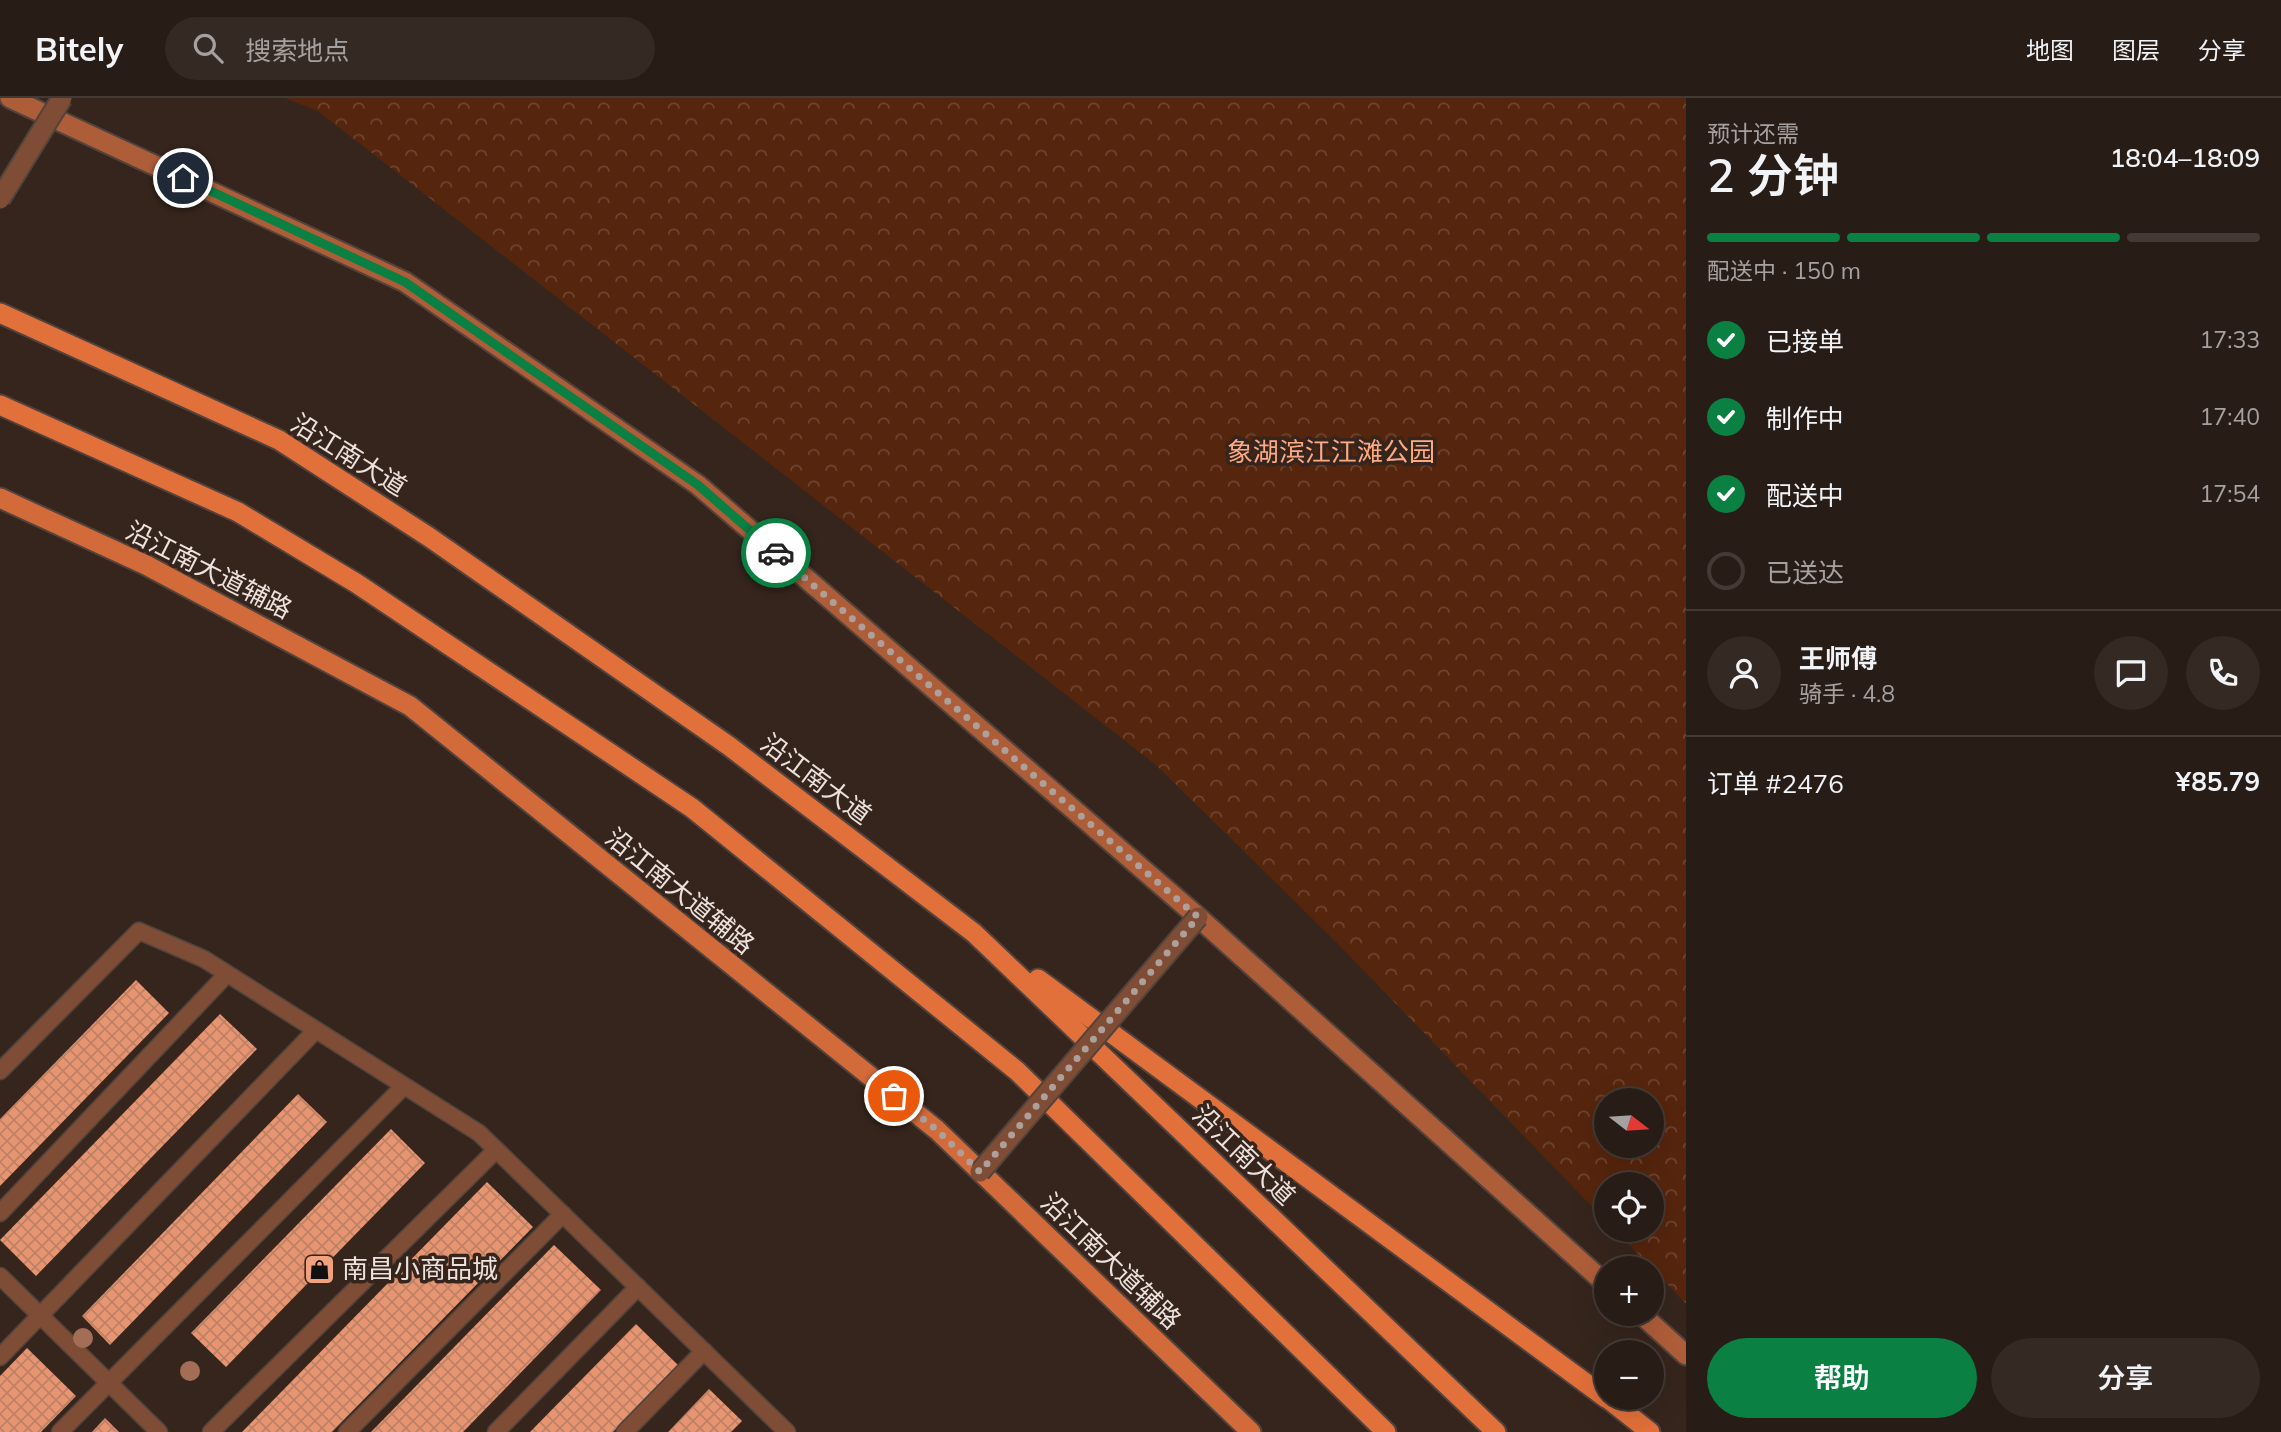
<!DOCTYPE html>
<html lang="zh">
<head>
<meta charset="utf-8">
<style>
	body { margin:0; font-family:Mulish,"Noto Sans SC",sans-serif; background:#342923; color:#f1f3f6; height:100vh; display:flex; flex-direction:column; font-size:26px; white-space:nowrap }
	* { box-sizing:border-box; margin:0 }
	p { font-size:23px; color:#a5a1a1 }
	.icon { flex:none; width:38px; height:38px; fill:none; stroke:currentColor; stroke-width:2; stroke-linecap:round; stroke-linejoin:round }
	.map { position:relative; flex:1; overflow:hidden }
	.details { display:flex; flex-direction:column; background:#281c16; width:595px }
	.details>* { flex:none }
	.needle { width:46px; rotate:107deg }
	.tools { position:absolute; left:1594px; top:990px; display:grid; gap:14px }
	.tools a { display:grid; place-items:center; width:70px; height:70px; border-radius:50%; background:#281c16; box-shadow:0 7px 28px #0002,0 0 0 2px #443a35; font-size:35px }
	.pin { position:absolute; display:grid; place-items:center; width:60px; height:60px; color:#fff; margin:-30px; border:4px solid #fff; border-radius:50%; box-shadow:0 2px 7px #0007 }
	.courier { position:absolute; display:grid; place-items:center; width:70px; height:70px; margin:-35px; border:5px solid #0b8043; border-radius:50%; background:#fff; color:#222; box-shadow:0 2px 9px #0007 }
	.headline em { font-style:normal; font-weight:600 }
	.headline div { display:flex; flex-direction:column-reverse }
	.headline { display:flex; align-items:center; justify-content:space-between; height:119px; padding:0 21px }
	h1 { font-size:46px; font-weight:600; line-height:52px }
	.bar { display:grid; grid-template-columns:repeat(4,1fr); gap:10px 7px; align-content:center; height:84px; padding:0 21px }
	.bar i { height:9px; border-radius:5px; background:#443a35 }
	.bar .on { background:#0b8043 }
	.bar p { grid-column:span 4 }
	.line { display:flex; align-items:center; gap:18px; padding:0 21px; border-top:2px solid #443a35 }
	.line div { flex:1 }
	.round { display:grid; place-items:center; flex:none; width:74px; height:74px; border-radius:37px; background:#342923 }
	ol { padding:0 21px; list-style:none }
	li { display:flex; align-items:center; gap:21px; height:77px }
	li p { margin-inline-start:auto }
	li .icon { padding:7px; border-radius:50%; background:#0b8043; color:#fff; stroke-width:4 }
	li:last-child { color:#a5a1a1 }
	li i { width:38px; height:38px; border:4px solid #443a35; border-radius:50% }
	.primary-button { display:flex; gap:14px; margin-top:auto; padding:14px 21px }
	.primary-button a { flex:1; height:80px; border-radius:42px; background:#0b8043; color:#fff; font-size:28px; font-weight:600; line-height:80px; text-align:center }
	.primary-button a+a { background:#342923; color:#f1f3f6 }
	header { display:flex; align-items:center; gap:42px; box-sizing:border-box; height:98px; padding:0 35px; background:#281c16; border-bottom:2px solid #443a35 }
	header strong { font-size:33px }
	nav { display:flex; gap:38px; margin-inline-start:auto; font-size:24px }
	.search { width:490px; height:63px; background:#342923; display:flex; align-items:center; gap:18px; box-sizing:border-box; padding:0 24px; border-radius:38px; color:#a5a1a1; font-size:26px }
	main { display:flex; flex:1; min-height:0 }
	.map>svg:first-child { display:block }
	.park { fill:url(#park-crowns); fill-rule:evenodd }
	.building { fill:url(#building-cross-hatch) }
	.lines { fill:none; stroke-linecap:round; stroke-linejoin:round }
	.service-casing { stroke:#52433c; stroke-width:19 }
	.secondary-casing { stroke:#52433c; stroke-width:23 }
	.primary-casing { stroke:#52433c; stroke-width:23 }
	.trunk-casing { stroke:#52433c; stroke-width:23 }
	.service { stroke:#7f4c36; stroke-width:16 }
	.secondary { stroke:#ae5d39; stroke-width:19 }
	.primary { stroke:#d26a3a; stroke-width:19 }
	.trunk { stroke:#e2703a; stroke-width:19 }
	.minor-bridge-casing { stroke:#52433c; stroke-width:23; stroke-linecap:butt }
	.minor-bridge { stroke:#7f4c36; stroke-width:19 }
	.tree { fill:#a46e56 }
	.done { stroke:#ada09a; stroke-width:7; stroke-dasharray:0 12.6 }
	.route { stroke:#0b8043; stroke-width:9 }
	.labels { text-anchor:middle; stroke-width:7; stroke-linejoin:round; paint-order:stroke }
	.park-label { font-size:26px; fill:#fea984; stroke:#35251d }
	.street-label { font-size:26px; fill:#ede2dd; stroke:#35251d }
	.poi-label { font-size:26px; fill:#ede2dd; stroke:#35251d; text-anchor:start }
</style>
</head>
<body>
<header>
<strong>Bitely</strong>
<div class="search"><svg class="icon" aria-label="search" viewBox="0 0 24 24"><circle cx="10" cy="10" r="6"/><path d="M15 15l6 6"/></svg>搜索地点</div>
<nav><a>地图</a><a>图层</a><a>分享</a></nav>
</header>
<main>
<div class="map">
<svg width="1686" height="1334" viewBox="0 0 1686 1334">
	<defs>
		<pattern id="park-crowns" width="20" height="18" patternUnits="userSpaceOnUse" patternTransform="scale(1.75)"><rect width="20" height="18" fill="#56250d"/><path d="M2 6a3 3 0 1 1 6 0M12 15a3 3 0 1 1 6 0" fill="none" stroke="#6f4430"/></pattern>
		<pattern id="building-cross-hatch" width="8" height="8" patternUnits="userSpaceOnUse" patternTransform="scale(1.75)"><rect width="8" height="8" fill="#e79571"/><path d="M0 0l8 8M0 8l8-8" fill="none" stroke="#bf8165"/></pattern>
	</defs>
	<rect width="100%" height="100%" fill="#35251d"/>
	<path class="park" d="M285,0H1686V1206L1615,1132H1652V1087H1606V1123L1338,846L1156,667L318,13ZM1606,1003H1652V1048H1606Z"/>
	<g class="building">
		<path d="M136,882L169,915L0,1088V1021Z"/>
		<path d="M220,916L257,951L36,1178L0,1142Z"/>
		<path d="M298,996L327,1024L110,1247L82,1218Z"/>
		<path d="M391,1031L425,1065L226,1269L191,1235Z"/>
		<path d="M487,1084L533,1129L332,1334H242Z"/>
		<path d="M554,1147L601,1192L463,1334H371Z"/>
		<path d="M636,1226L678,1267L613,1334H530Z"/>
		<path d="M27,1250L76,1298L41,1334H0V1278Z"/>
		<path d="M709,1291L742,1323L731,1334H668Z"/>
		<path d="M105,1320L119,1334H92Z"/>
	</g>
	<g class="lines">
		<defs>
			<g id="service">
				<path d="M0,973L139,833L204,861L479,1035L787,1334"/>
				<path d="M0,1115L227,876"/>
				<path d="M0,1178L159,1334"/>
				<path d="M0,1259L316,932"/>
				<path d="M60,1334L404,988"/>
				<path d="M211,1334L496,1052"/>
				<path d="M347,1334L563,1116"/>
				<path d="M496,1334L638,1189"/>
				<path d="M625,1334L704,1253"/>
			</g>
			<g id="secondary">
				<path d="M10,0L405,184L698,387L1198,819L1606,1186"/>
				<path d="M1641,1216L1686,1257"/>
			</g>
			<path id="primary" d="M0,400L146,467L410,608L937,1032L1251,1334"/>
			<g id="trunk">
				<path d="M0,215L279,342L429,439L729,648L974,835L1496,1334"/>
				<path d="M0,307L238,414L356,485L692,710L1017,973L1386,1334"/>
				<path d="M1038,881L1606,1300"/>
				<path d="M1607,1300L1650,1334"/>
			</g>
		</defs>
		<use href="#service" class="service-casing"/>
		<use href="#secondary" class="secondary-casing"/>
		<use href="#primary" class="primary-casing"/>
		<use href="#trunk" class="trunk-casing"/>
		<use href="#service" class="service"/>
		<use href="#secondary" class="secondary"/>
		<use href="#primary" class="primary"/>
		<use href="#trunk" class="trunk"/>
		<defs>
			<g id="minor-bridge">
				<path d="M0,101L62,0"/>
				<path d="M980,1074L1198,819"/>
			</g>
		</defs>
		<use href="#minor-bridge" class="minor-bridge-casing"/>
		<use href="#minor-bridge" class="minor-bridge"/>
	</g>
	<g class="tree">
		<circle cx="83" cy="1240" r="10"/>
		<circle cx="190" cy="1273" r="10"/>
	</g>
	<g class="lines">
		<path class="done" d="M776,455L1198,819L980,1074L937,1032L894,998"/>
		<path class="route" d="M183,80L405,184L698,387L776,455"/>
	</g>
	<defs>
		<symbol id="shop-square" viewBox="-11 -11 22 22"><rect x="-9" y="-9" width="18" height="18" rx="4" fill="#f2a17e" stroke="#35251d"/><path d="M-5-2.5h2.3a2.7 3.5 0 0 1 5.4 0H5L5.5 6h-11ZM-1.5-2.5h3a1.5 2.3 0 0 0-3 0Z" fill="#111"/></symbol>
	</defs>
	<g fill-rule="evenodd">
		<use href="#shop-square" x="302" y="1154" width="35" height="35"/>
	</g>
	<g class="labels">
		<g class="park-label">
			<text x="1331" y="363">象湖滨江江滩公园</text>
		</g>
		<g class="street-label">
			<text transform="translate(349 357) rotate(32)" y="9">沿江南大道</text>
			<text transform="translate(209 472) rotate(27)" y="9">沿江南大道辅路</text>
			<text transform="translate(816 681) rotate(37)" y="9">沿江南大道</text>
			<text transform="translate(680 793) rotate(39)" y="9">沿江南大道辅路</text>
			<text transform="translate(1244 1057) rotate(44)" y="9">沿江南大道</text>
			<text transform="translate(1111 1163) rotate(44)" y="9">沿江南大道辅路</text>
		</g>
		<g class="poi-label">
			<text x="342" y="1180">南昌小商品城</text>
		</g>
	</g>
</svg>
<div class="tools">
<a><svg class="needle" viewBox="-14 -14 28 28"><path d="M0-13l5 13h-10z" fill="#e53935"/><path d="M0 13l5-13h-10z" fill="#a5a1a1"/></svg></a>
<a><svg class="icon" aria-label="locate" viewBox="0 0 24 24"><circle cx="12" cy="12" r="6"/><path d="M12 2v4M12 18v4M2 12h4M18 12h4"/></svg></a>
<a>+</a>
<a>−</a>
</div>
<div class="pin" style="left:894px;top:998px;background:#ea580c"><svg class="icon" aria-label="bag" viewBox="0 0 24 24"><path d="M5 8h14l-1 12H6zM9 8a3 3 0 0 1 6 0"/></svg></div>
<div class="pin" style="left:183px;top:80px;background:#1f2937"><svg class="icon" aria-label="home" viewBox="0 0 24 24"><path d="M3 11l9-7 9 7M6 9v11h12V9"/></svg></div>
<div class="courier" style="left:776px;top:455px"><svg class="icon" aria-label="car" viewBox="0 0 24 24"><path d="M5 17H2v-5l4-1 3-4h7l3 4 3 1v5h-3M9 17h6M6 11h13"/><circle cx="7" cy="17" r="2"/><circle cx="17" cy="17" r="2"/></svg></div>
</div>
<section class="details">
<div class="headline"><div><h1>2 分钟</h1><p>预计还需</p></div><em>18:04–18:09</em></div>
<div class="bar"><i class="on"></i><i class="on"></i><i class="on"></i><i></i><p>配送中 · 150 m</p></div>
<ol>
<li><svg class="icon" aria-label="check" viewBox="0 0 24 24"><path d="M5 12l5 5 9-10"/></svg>已接单<p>17:33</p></li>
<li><svg class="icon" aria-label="check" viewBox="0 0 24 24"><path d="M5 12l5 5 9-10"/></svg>制作中<p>17:40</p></li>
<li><svg class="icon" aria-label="check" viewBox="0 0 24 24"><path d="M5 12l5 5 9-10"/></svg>配送中<p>17:54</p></li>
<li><i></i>已送达</li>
</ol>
<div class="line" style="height:126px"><a class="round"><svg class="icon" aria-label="person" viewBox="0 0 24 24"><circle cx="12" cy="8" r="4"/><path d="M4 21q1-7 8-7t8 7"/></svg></a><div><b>王师傅</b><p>骑手 · 4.8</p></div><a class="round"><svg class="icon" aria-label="chat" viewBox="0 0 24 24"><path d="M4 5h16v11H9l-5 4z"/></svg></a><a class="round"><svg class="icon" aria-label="phone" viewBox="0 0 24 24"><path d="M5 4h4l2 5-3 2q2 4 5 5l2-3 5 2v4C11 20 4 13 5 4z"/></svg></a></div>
<div class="line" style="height:91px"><div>订单 #2476</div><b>¥85.79</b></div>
<div class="primary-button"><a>帮助</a><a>分享</a></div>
</section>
</main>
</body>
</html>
